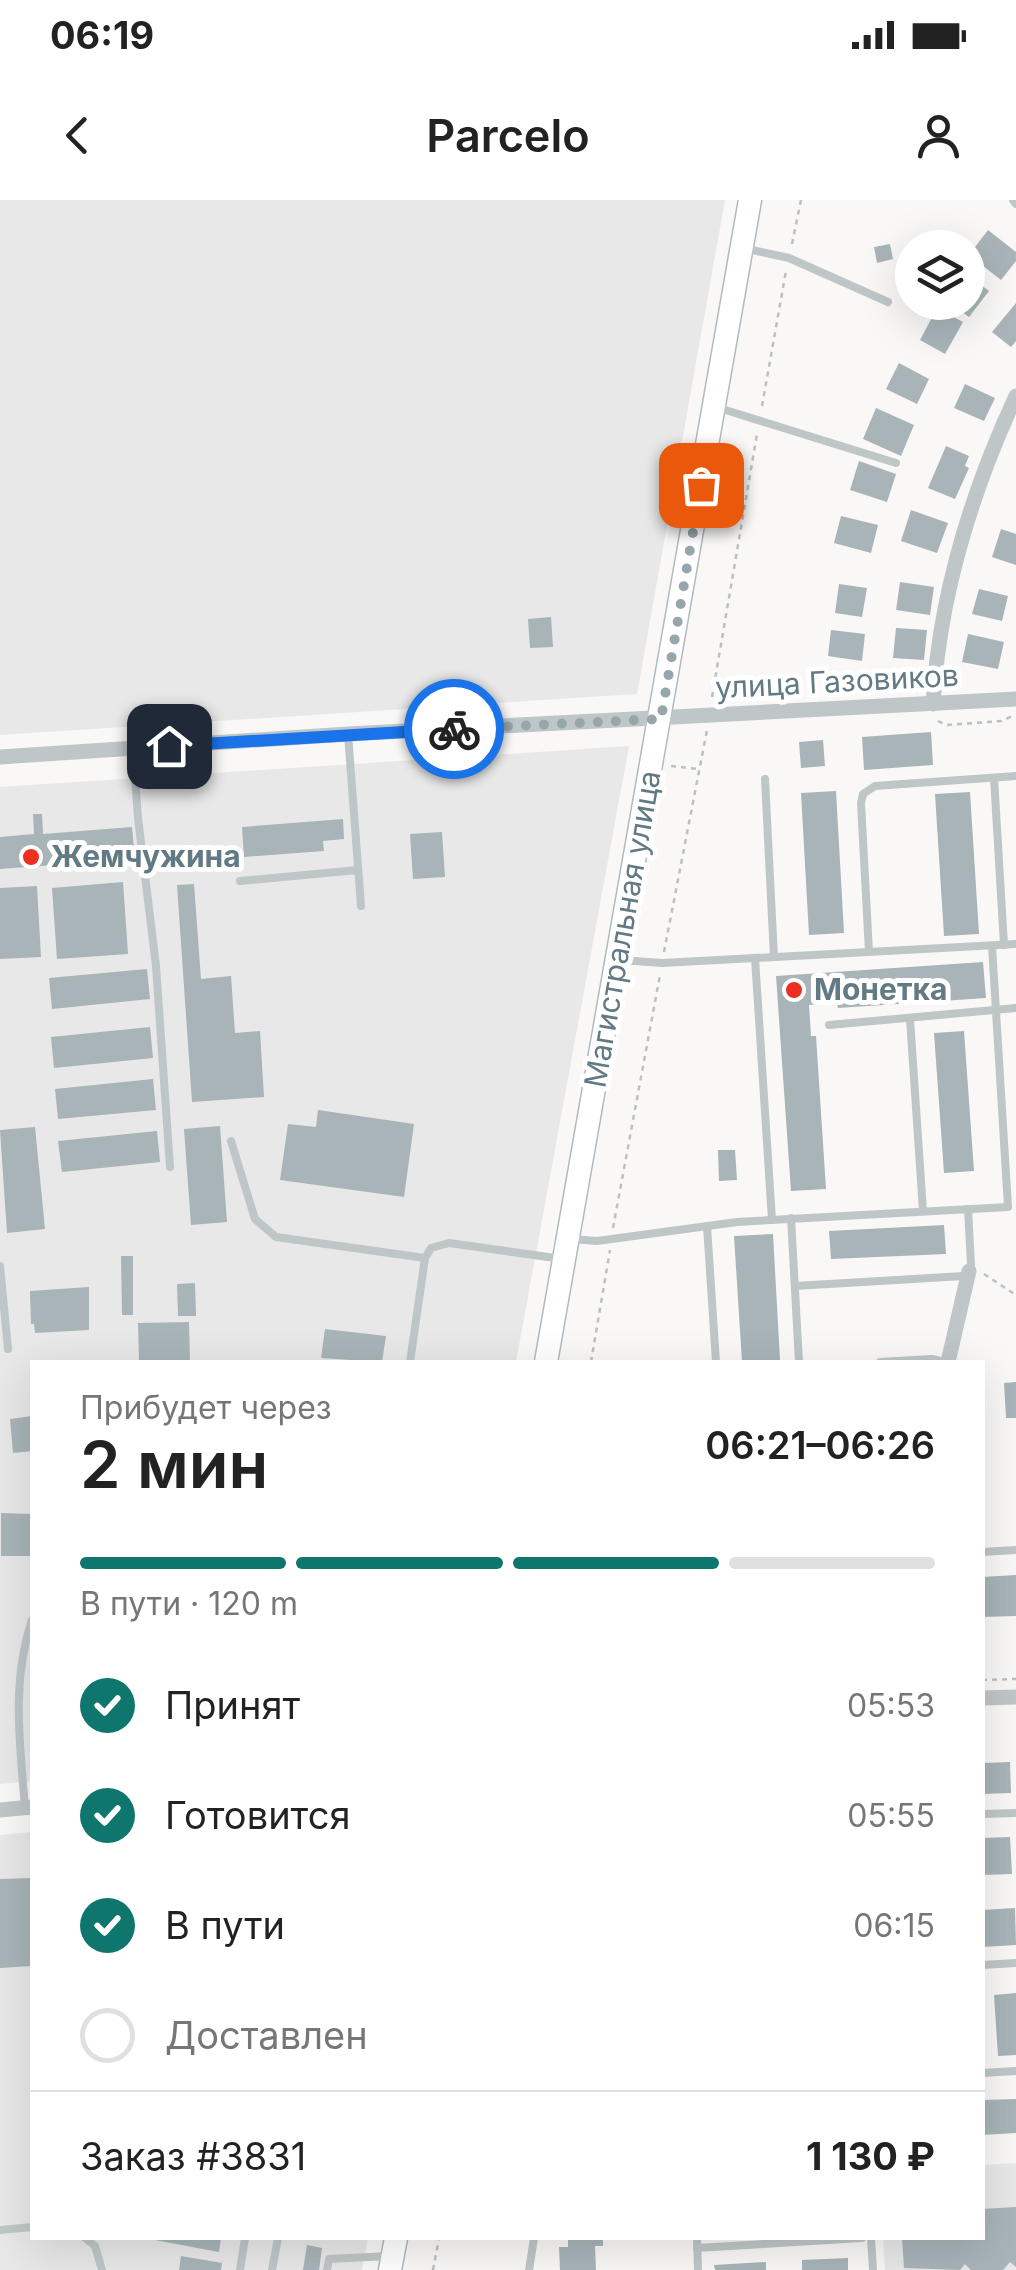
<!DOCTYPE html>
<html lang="ru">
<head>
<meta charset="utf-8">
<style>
	body { margin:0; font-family:Inter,sans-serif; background:#f6f6f6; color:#222; height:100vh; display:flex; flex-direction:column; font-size:38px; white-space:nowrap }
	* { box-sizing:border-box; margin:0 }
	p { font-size:32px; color:#767676 }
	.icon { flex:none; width:55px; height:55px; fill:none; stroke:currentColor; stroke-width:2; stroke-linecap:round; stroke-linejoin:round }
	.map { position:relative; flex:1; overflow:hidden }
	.drawer { position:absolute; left:30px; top:1160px; width:955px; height:880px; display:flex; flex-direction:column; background:#fff; border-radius:0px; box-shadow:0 10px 40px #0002 }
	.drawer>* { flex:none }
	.fabs { position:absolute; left:895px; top:30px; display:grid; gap:20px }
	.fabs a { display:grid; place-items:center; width:90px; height:90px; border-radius:50%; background:#fff; box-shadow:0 10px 40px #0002; font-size:50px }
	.pin { position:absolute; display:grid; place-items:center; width:85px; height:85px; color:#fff; margin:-42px; border-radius:20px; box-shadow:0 5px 15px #0006 }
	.courier { position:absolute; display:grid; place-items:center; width:100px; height:100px; margin:-50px; border:8px solid #1a73e8; border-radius:50%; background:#fff; color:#222; box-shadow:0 2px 12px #0007 }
	.overview em { font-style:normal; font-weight:600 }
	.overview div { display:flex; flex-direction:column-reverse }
	.overview { display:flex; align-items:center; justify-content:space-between; height:170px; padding:0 50px }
	h1 { font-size:65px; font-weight:600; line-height:75px }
	.bar { display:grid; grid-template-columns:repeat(4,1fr); gap:15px 10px; align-content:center; height:120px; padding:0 50px }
	.bar i { height:12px; border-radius:8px; background:#e0e0e0 }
	.bar .selected { background:#0f766e }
	.bar p { grid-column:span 4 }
	.line { display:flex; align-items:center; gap:25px; padding:0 50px; border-top:2px solid #e0e0e0 }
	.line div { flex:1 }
	ol { padding:0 50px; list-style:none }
	li { display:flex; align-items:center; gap:30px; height:110px }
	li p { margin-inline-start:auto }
	li .icon { padding:10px; border-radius:50%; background:#0f766e; color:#fff; stroke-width:4 }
	li:last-child { color:#767676 }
	li i { width:55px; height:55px; border:5px solid #e0e0e0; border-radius:50% }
	.status { display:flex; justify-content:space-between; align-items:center; height:70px; padding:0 50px; background:#fff; direction:ltr }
	.status svg { height:28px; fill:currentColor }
	header { display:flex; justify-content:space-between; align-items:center; height:130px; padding:0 50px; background:#fff; font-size:45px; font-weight:600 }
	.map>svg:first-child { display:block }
	.built { fill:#e7e8e7 }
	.building { fill:#a8b4b8 }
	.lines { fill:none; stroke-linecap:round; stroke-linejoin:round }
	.secondary-casing { stroke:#b1babd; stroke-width:25 }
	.path { stroke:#bbc0c2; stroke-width:2.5; stroke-dasharray:5 5; stroke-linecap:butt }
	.service { stroke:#bfc6c8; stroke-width:8 }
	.minor { stroke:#bfc6c8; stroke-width:15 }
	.secondary { stroke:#fff; stroke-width:22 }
	.done { stroke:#97a6ab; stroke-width:10; stroke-dasharray:0 18 }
	.route { stroke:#1a73e8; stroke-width:12 }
	.poi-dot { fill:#ee2e21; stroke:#fff; stroke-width:4 }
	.labels { text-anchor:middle; stroke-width:10; stroke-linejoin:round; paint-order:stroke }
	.street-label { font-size:30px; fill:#627a83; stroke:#fff }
	.poi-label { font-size:30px; font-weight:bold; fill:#627a83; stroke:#fff; text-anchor:start }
</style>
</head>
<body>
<div class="status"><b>06:19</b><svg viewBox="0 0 49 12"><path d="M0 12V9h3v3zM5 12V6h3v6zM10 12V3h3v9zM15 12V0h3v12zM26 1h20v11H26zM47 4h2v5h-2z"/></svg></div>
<header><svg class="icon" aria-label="back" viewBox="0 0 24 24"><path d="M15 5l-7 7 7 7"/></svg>Parcelo<svg class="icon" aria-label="person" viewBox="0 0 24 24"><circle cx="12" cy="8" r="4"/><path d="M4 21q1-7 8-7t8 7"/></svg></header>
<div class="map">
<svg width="1016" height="2070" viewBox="0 0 1016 2070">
	<rect width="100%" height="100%" fill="#f9f8f6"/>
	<g class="built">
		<path d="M0,0H725L637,494L0,535Z"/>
		<path d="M629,546L516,1162H32V1581L0,1584V587Z"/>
		<path d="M32,1632V2038H368L362,2070H0V1635Z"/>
		<path d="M1016,1963V2070H885L883,2038H982L983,1965Z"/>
	</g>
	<g class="building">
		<path d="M988,30L1016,52V61L1001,80L969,55Z"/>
		<path d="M890,44L893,59L877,63L874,47Z"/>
		<path d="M968,75L989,91L969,117L949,102H968Z"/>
		<path d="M1016,103V141L1011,147L992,132Z"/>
		<path d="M937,108L963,122L945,154L920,140Z"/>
		<path d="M899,163L929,179L917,204L886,189Z"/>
		<path d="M965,184L995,198L984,221L954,208Z"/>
		<path d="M876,208L914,225L901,256L863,239Z"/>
		<path d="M946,246L969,256L965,266L969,268L955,299L928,288Z"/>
		<path d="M859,261L896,274L887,302L850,290Z"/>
		<path d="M911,310L948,323L937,353L901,341Z"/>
		<path d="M841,316L878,325L871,353L834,343Z"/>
		<path d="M1001,329L1016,334V365L992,357Z"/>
		<path d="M900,382L934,387L930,415L896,410Z"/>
		<path d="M839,384L867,388L862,417L835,413Z"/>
		<path d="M979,389L1008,396L1002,421L972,414Z"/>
		<path d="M551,417L553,447L530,448L528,419Z"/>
		<path d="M896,428L927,430L924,460L893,458Z"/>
		<path d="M831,430L865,434L862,461L828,456Z"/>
		<path d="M968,434L1004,442L998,469L962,462Z"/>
		<path d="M931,532L933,565L864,570L862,537Z"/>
		<path d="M823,540L825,566L801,568L799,542Z"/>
		<path d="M836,591L844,733L809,735L801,593Z"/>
		<path d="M970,592L979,734L944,736L935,594Z"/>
		<path d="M33,614H42L43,634L132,627L135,659L0,669V637L34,634Z"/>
		<path d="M343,619L344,639L323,641L324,651L244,657L242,627Z"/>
		<path d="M442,632L445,677L413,679L410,634Z"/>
		<path d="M123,682L128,754L57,759L52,688Z"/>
		<path d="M194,684L201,779L231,776L235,833L260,831L264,897L192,902L177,685Z"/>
		<path d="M37,686L41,757L0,759V688Z"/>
		<path d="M983,762L986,798L838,808L837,803L809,805L811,836H816L826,989L791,991L776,776Z"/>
		<path d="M147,769L150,799L52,809L49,778Z"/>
		<path d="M150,827L153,858L54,868L51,837Z"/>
		<path d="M964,831L974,971L944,973L934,833Z"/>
		<path d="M153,879L156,910L58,919L55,889Z"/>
		<path d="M318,910L414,924L404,997L280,980L288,924L316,927Z"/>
		<path d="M220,926L227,1022L191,1025L184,929Z"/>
		<path d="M35,927L45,1029L7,1033L0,930Z"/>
		<path d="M157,931L160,962L62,972L58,941Z"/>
		<path d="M718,950H735L737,980L719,981Z"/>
		<path d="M944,1025L946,1054L831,1059L829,1031Z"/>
		<path d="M773,1034L780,1160L742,1162L734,1036Z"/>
		<path d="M121,1056H133V1115H122Z"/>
		<path d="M195,1083L196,1116H178L177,1084Z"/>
		<path d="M89,1087V1130L35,1133L34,1124H31L30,1091Z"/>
		<path d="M189,1122L190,1162H139L138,1123Z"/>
		<path d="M325,1129L386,1136L382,1162L321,1158Z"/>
		<path d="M1016,1182V1218H1006L1004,1183Z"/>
		<path d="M32,1216V1251L13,1253L10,1219Z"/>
		<path d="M1,1313L32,1314L31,1356H1Z"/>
		<path d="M1016,1375V1416L982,1417V1377Z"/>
		<path d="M1010,1562L1011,1593L982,1594V1563Z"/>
		<path d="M1010,1637L1012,1674L982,1675V1638Z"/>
		<path d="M32,1678V1766L0,1768V1679Z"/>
		<path d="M1015,1708L1016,1745L982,1747V1710Z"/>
		<path d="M1016,1793V1855L998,1856L994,1795Z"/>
		<path d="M1016,1899V1933L982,1935V1900Z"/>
		<path d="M1016,2007V2067L1010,2062L1003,2070H971L965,2064L960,2070L904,2068L902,2038H982V2009Z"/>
		<path d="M144,2038H221L219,2052Z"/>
		<path d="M568,2038H603V2046H595L596,2070H560L559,2047H568Z"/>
		<path d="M307,2045L322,2048L319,2070H303Z"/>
		<path d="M181,2056L222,2063L221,2070H179Z"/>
		<path d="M848,2058V2070H802V2060Z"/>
		<path d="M766,2062V2070H715L714,2065Z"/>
	</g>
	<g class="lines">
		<defs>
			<g id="secondary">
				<path d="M546,1162L750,0"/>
				<path d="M390,2070L396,2038"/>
			</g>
		</defs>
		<use href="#secondary" class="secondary-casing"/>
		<g class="path">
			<path d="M792,44L801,0"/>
			<path d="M762,206L786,71"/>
			<path d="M712,497L757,234"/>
			<path d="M938,521L946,525L1002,521L1012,516"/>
			<path d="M671,566L698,569"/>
			<path d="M664,752L707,530"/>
			<path d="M613,1028L660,775"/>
			<path d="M984,1074L1016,1095"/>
			<path d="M591,1162L610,1050"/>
			<path d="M982,1480L1016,1479"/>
			<path d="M433,2070L439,2038"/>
		</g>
		<g class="service">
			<path d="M1013,0L1016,4"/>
			<path d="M743,48L789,58L888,102"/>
			<path d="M719,208L896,263"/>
			<path d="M348,534L361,706"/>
			<path d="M133,548L138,618L156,766L170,967"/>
			<path d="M994,578L1004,745"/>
			<path d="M765,579L774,757"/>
			<path d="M240,681L358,670"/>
			<path d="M869,752L861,603L863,594L875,586L1016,576"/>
			<path d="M755,758L772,1020"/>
			<path d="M620,760L662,763L1016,744"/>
			<path d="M910,819L923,1011"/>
			<path d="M829,825L1016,808"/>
			<path d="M231,941L255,1019L276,1037L425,1058"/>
			<path d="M791,1018L799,1162"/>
			<path d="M707,1026L716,1162"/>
			<path d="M572,1039L597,1041L737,1022L1008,1007L992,746"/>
			<path d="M0,1066L8,1149"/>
			<path d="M795,1086L964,1076L971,1065L968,1009"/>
			<path d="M410,1162L425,1058L431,1048L449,1043L562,1059"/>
			<path d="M880,1162L932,1159L944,1162"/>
			<path d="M982,1352L1016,1350"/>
			<path d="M25,1608C20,1543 11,1482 32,1420"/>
			<path d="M982,1614L1016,1613"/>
			<path d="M982,1765L1016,1763"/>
			<path d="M982,1873L1016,1871"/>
			<path d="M0,2030L32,2027"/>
			<path d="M85,2038L95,2046L102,2070"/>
			<path d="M697,2038L698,2070"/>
			<path d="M871,2038L873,2070"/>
			<path d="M697,2048L862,2038"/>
			<path d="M240,2070L245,2038"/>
			<path d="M272,2070L278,2038"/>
			<path d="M327,2070L329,2059L388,2056"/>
			<path d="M529,2070L534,2038"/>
		</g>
		<g class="minor">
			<path d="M933,504C939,397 971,293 1016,196"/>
			<path d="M0,557L348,534L1016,499"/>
			<path d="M948,1162L969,1071"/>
			<path d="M982,1498L1016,1497"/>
			<path d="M0,1610L32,1607"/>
		</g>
		<use href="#secondary" class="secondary"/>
	</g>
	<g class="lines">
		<path class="done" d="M454,529L661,519L701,285"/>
		<path class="route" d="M169,546L454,529"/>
	</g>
	<g class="poi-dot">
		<circle cx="31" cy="657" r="10"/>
		<circle cx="794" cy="790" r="10"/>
	</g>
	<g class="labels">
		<g class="street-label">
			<text transform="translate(837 482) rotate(-3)" y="10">улица Газовиков</text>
			<text transform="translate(623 729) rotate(-80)" y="10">Магистральная улица</text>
		</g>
		<g class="poi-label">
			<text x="51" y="667">Жемчужина</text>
			<text x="814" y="800">Монетка</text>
		</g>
	</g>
</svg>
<div class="fabs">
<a><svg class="icon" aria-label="layers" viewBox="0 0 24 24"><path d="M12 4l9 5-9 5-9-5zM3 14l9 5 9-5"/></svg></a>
</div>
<div class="pin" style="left:701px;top:285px;background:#ea580c"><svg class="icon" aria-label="bag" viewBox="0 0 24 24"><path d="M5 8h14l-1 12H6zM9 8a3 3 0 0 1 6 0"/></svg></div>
<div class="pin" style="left:169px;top:546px;background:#1f2937"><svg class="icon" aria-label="home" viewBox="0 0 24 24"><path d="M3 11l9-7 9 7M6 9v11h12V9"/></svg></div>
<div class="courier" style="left:454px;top:529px"><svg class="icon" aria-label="bike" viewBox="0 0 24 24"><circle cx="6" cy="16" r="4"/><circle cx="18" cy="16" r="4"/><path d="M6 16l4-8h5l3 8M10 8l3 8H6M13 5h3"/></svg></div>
<section class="drawer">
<div class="overview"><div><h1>2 мин</h1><p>Прибудет через</p></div><em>06:21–06:26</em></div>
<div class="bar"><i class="selected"></i><i class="selected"></i><i class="selected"></i><i></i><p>В пути · 120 m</p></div>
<ol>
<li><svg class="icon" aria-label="check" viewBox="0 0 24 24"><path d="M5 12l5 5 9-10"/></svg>Принят<p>05:53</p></li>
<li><svg class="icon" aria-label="check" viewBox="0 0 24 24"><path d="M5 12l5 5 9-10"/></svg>Готовится<p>05:55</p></li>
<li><svg class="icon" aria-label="check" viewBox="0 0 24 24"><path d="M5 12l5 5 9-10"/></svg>В пути<p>06:15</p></li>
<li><i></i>Доставлен</li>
</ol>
<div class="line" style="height:130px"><div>Заказ #3831</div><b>1 130 ₽</b></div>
</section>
</div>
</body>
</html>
